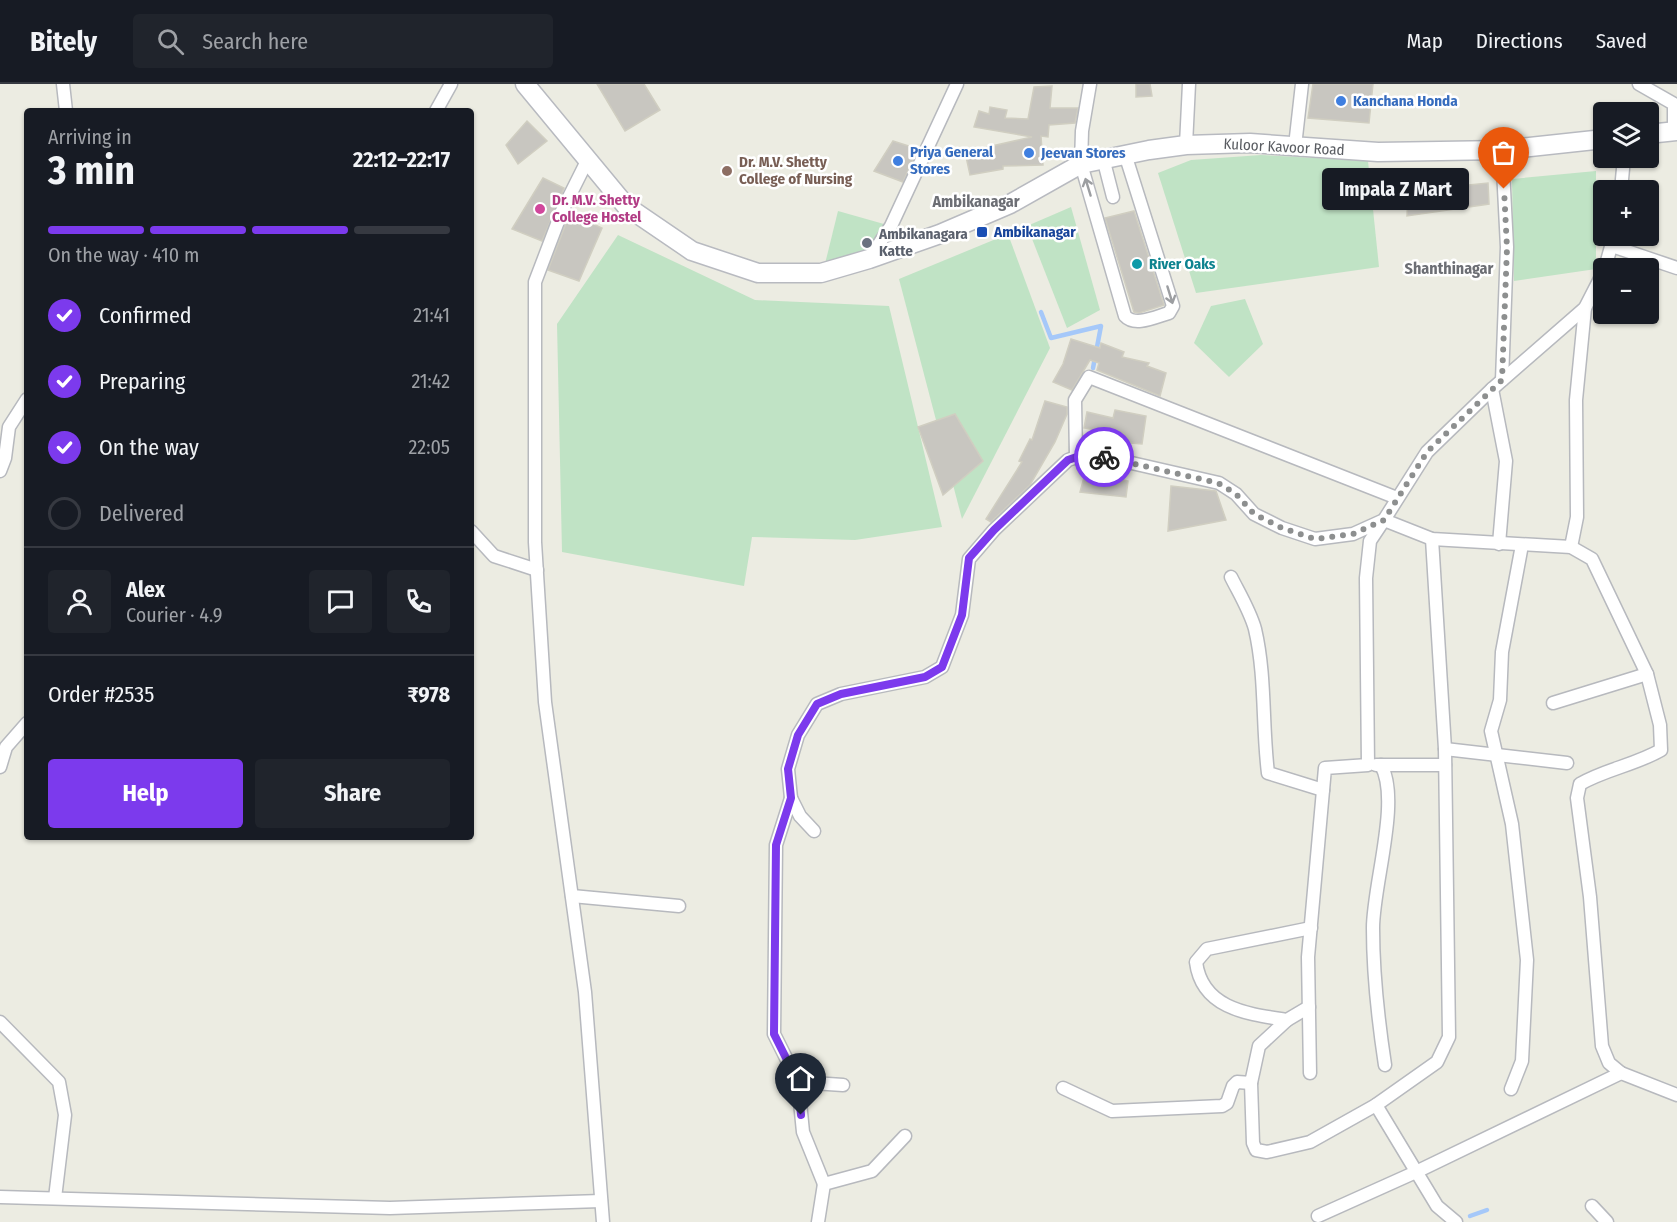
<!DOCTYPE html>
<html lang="en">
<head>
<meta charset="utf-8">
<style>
	body { margin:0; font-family:"Fira Sans Condensed",sans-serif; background:#20242c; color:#f1f3f6; height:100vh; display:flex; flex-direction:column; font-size:22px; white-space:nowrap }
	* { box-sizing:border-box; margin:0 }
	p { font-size:20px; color:#9ea1a6 }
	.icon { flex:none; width:33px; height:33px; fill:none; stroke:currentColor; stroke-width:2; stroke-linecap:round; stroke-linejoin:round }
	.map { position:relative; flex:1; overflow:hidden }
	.details { position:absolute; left:24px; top:24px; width:450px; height:732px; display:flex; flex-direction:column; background:#171b24; border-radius:6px; box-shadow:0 2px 4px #0004 }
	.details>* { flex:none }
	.controls { position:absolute; left:1593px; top:18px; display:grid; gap:12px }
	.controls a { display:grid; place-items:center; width:66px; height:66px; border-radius:6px; background:#171b24; box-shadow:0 2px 4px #0004; font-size:30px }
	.pin { position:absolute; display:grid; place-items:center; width:51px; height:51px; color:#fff; margin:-62px -26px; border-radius:50% 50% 50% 0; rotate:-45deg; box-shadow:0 0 6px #0007 }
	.pin .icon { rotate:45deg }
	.courier { position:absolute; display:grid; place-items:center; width:60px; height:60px; margin:-30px; border:4px solid #7c3aed; border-radius:50%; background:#fff; color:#222; box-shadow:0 2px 8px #0007 }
	.bubble { position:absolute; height:42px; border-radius:6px; background:#171b24; box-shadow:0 2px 4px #0004; font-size:20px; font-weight:700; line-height:42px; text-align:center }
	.overview em { font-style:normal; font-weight:700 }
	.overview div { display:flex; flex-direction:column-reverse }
	.overview { display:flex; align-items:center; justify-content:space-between; height:102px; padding:0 24px }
	h1 { font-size:39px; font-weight:700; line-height:45px }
	.bar { display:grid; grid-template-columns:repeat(4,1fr); gap:9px 6px; align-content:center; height:72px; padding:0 24px }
	.bar i { height:8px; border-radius:4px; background:#363941 }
	.bar .on { background:#7c3aed }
	.bar p { grid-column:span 4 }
	.line { display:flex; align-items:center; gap:15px; padding:0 24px; border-top:2px solid #363941 }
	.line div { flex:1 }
	.round { display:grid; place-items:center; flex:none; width:63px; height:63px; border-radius:6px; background:#20242c }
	ol { padding:0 24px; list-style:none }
	li { display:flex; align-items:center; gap:18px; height:66px }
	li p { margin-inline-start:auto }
	li .icon { padding:6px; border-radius:50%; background:#7c3aed; color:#fff; stroke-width:4 }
	li:last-child { color:#9ea1a6 }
	li i { width:33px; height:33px; border:3px solid #363941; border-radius:50% }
	.button { display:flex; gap:12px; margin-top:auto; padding:12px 24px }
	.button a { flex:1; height:69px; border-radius:6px; background:#7c3aed; color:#fff; font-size:24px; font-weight:700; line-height:69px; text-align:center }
	.button a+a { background:#20242c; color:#f1f3f6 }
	header { display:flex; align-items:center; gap:36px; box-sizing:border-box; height:84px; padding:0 30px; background:#171b24; border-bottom:2px solid #363941 }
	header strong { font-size:28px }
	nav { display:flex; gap:33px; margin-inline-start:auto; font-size:21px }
	.search { width:420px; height:54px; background:#20242c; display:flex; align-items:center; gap:15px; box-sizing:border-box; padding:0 21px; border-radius:6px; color:#9ea1a6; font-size:22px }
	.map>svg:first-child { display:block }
	.green { fill:#c0e3c5 }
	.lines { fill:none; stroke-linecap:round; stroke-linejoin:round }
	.stream { stroke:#a5c8f9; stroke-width:4.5 }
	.building { fill:#c8c6c0; stroke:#d0cec1; stroke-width:1.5 }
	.minor-casing { stroke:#b7b9be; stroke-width:15 }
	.secondary-casing { stroke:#b8bac0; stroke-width:21 }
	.minor { stroke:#fff; stroke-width:12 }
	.secondary { stroke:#fff; stroke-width:18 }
	.oneway { stroke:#9c9ea1 }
	.done { stroke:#8d8f8f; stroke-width:6; stroke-dasharray:0 10.8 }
	.route { stroke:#7c3aed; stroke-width:8 }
	.shop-dot { fill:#3f7fe0; stroke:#fff; stroke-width:2 }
	.education-dot { fill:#8d6e63; stroke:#fff; stroke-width:2 }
	.hotel-dot { fill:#d1479c; stroke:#fff; stroke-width:2 }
	.transit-dot { fill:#1a4fb4; stroke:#fff; stroke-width:2 }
	.worship-dot { fill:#6b7280; stroke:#fff; stroke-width:2 }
	.culture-dot { fill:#0f9aa8; stroke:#fff; stroke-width:2 }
	.labels { text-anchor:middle; stroke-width:5; stroke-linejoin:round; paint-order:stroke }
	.shop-label { font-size:15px; font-weight:bold; fill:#366cbe; stroke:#fff; text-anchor:start }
	.street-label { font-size:15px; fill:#5a5d62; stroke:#fff }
	.education-label { font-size:15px; font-weight:bold; fill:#785e54; stroke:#fff; text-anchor:start }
	.hotel-label { font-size:15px; font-weight:bold; fill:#b23c85; stroke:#fff; text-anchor:start }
	.transit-label { font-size:15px; font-weight:bold; fill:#164399; stroke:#fff; text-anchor:start }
	.worship-label { font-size:15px; font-weight:bold; fill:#5b616d; stroke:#fff; text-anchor:start }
	.culture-label { font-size:15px; font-weight:bold; fill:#0d838f; stroke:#fff; text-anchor:start }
	.neighbourhood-label { font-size:16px; font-weight:bold; fill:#6c6e74; stroke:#fff }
</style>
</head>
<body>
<header>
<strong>Bitely</strong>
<div class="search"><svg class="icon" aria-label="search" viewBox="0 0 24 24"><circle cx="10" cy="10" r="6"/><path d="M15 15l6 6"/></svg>Search here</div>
<nav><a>Map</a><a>Directions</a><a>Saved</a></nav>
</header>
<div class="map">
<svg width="1677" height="1138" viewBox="0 0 1677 1138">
	<rect width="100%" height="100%" fill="#ecece2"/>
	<g class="green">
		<path d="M1261,71L1368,77L1379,183L1196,209L1158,89L1191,76Z"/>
		<path d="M1596,87V185L1514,197L1512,95Z"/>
		<path d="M1071,123L1100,226L1067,244L1027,142Z"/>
		<path d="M838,127L891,142L867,169L824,184Z"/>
		<path d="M1008,150L1050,264L962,435L899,195Z"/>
		<path d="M618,151L755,216L889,222L942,443L855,456L752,453L744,502L562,468L557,240Z"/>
		<path d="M1245,215L1263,260L1229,293L1194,259L1211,222Z"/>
	</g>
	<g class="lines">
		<g class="stream">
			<path d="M1041,228L1051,254L1101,242L1093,284"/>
			<path d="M1470,1132L1487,1126"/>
		</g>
	</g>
	<g class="building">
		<path d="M597,0H644L660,26L625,47Z"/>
		<path d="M1136,0H1150L1152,12L1136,13Z"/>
		<path d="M1313,0H1373L1369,39L1308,34Z"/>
		<path d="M1052,2L1050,24H1078L1075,39L1049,41L1048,53L1041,52L1043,81L1003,82V85L970,91L965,68L1032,53L974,43L979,27L989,30L990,23L1007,26L1005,34L1028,35L1034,3Z"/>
		<path d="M527,37L547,57L518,80L506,61Z"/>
		<path d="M893,57L918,65L903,98L874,87Z"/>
		<path d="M543,94L564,104L542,157L512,145Z"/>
		<path d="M1488,99L1489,120L1407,132L1408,107Z"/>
		<path d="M1134,127L1164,221L1139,229L1134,228L1105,134Z"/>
		<path d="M570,129L602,144L579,197L548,186Z"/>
		<path d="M1071,255L1100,264L1101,259L1124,268L1122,273L1149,279L1147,282L1166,289L1160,312L1097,286L1099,279L1090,276L1072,306L1053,298L1063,280Z"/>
		<path d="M1045,317L1067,323V330L1055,358L1030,401L991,438L986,435L1022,378L1019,377L1030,355L1032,356Z"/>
		<path d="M1115,326L1146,332L1142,360L1117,358L1118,350L1084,344L1087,328L1113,334Z"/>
		<path d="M955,330L983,377L943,411L918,343Z"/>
		<path d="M1086,386L1128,397L1126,413L1080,408Z"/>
		<path d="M1171,402L1216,407L1226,436L1168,447Z"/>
	</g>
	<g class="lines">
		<defs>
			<g id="minor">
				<path d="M63,0L66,27"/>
				<path d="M1090,0L1082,47L1081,80L1125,232C1135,243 1155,233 1169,229L1173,222L1125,70"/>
				<path d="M1639,0L1674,20V48"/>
				<path d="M436,27L451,0"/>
				<path d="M1186,61L1189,0"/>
				<path d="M1295,62L1302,0"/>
				<path d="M1103,74L1113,113"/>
				<path d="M587,77L562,127L535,198V458L545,618L585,908L603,1138"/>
				<path d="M1621,106L1624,74"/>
				<path d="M1612,162L1677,184"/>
				<path d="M869,175L891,142L957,0"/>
				<path d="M1605,184L1614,152"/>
				<path d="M1502,296L1507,163L1502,66"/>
				<path d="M1492,305L1506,377L1499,460"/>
				<path d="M1076,374L1075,316L1089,293L1397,414"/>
				<path d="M0,387L5,374L9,343L27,315"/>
				<path d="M471,447L494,472L537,486"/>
				<path d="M1571,463L1577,433L1576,316L1585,224"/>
				<path d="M1231,493C1239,509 1250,527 1255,545C1266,592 1262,641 1268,689L1323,706"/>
				<path d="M1553,619L1647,590"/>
				<path d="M1445,665L1567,679"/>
				<path d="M1376,681H1445"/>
				<path d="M1381,681C1401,716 1373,801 1373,844C1373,890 1378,935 1385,981"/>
				<path d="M0,683L6,663L27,639"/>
				<path d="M791,714L776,761L774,950L798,998L803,1048L824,1100"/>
				<path d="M814,747L800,732L791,714L788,685L798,651L817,620L841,610L925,593L942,583L962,531L969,475L994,446L1068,376L1088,369L1219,399L1236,410L1254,430L1282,444L1315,455L1353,450L1384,436L1427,368L1492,305L1585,224L1604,187"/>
				<path d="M572,812L679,822"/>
				<path d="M1309,923L1287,936C1248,930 1202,925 1196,878L1207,865L1311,844"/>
				<path d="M0,938L59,998L65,1031L55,1114"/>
				<path d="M1310,989L1308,873L1325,684L1368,681L1366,494L1370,457L1384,436L1432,455L1571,463L1592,475L1647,590L1660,641L1661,666C1635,681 1606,685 1580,700L1577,714L1590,813L1602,962L1609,979L1621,989"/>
				<path d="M798,998L843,1001"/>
				<path d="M1251,999L1253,1059L1256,1066L1267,1068L1310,1058L1376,1021L1437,978L1449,953L1445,665L1432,455"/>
				<path d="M1063,1004L1112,1027L1222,1022L1227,1019L1233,1002L1237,998L1251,999L1259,962L1287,936"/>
				<path d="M1511,1005L1522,977L1527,876L1512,740L1491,647L1500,616L1502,568L1522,461"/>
				<path d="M1376,1021L1437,1122L1456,1138"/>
				<path d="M0,1113L390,1124L601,1117"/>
				<path d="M1592,1122L1607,1138"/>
				<path d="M1318,1132L1416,1088L1621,989L1677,1011"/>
				<path d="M818,1138L824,1100L872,1087L905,1052"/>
			</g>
			<g id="secondary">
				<path d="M525,0L626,122L692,167L758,189H821L869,175L940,150L1010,120L1081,80L1149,66L1186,61L1250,59L1378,68L1502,66L1604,55"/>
				<path d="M1648,50L1677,47"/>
			</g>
		</defs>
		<use href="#minor" class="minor-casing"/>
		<use href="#secondary" class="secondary-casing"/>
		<use href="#minor" class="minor"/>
		<use href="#secondary" class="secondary"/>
	</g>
	<defs><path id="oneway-shaft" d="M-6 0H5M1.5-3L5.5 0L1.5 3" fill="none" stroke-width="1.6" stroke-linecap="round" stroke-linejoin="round" transform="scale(1.5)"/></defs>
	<g class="oneway">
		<use href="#oneway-shaft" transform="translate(1088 103) rotate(-107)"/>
		<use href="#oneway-shaft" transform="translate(1170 211) rotate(73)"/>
	</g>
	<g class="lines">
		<path class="done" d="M1104,373L1218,399L1236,410L1254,430L1282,444L1315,455L1353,450L1384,436L1427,368L1502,296L1507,164L1504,105"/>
		<path class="route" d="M801,1031L798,998L774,950L776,761L791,714L788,685L798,651L817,620L841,610L925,593L942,583L962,531L969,474L994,446L1068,376L1088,369L1104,373"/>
	</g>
	<g class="shop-dot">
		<circle cx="1341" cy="17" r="6"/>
		<circle cx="1029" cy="69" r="6"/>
		<circle cx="898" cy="77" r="6"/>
	</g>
	<circle class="education-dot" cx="727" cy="87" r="6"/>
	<circle class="hotel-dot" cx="540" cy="125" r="6"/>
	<rect class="transit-dot" x="976" y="142" width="12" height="12" rx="3"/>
	<circle class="worship-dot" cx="867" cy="159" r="6"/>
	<circle class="culture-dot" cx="1137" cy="180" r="6"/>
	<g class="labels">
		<g class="shop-label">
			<text x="1353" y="22">Kanchana Honda</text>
			<text x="910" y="73">Priya General<tspan x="910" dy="17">Stores</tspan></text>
			<text x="1041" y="74">Jeevan Stores</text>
		</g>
		<g class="street-label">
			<text transform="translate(1284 63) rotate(3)" y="5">Kuloor Kavoor Road</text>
		</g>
		<g class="education-label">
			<text x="739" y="83">Dr. M.V. Shetty<tspan x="739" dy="17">College of Nursing</tspan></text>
		</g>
		<g class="hotel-label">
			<text x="552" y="121">Dr. M.V. Shetty<tspan x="552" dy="17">College Hostel</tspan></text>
		</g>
		<g class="transit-label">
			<text x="994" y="153">Ambikanagar</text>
		</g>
		<g class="worship-label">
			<text x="879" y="155">Ambikanagara<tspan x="879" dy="17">Katte</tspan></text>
		</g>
		<g class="culture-label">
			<text x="1149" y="185">River Oaks</text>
		</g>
		<g class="neighbourhood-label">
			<text x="976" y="123">Ambikanagar</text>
			<text x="1449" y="190">Shanthinagar</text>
		</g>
	</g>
</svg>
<div class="controls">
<a><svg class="icon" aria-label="layers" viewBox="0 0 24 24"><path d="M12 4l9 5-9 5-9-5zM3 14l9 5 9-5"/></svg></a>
<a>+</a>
<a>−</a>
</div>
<div class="pin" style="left:1504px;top:105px;background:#ea580c"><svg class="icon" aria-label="bag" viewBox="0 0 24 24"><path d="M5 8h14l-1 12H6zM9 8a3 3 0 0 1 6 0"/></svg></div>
<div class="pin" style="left:801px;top:1031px;background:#1f2937"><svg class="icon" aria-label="home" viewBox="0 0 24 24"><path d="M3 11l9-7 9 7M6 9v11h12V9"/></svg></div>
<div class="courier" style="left:1104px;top:373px"><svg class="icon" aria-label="bike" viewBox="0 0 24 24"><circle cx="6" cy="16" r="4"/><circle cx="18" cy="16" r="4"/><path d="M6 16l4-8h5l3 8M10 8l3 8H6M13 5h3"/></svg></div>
<div class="bubble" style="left:1322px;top:84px;width:147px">Impala Z Mart</div>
<section class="details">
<div class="overview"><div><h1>3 min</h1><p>Arriving in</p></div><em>22:12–22:17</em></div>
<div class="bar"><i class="on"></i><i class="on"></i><i class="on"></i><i></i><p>On the way · 410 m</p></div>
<ol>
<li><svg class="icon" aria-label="check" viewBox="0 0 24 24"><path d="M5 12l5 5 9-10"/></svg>Confirmed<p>21:41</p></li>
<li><svg class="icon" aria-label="check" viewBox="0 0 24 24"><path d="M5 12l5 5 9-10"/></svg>Preparing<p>21:42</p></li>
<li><svg class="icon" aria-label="check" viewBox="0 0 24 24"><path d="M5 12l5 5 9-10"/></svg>On the way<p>22:05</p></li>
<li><i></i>Delivered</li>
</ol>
<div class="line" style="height:108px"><a class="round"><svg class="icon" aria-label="person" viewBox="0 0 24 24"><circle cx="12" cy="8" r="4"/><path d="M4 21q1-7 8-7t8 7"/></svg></a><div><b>Alex</b><p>Courier · 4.9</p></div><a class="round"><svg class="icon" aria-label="chat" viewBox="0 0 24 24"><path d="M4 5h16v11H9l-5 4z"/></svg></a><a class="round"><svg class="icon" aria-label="phone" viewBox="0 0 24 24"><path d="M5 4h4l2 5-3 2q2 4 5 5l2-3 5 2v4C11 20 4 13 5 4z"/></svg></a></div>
<div class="line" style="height:78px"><div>Order #2535</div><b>₹978</b></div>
<div class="button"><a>Help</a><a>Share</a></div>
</section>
</div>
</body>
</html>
